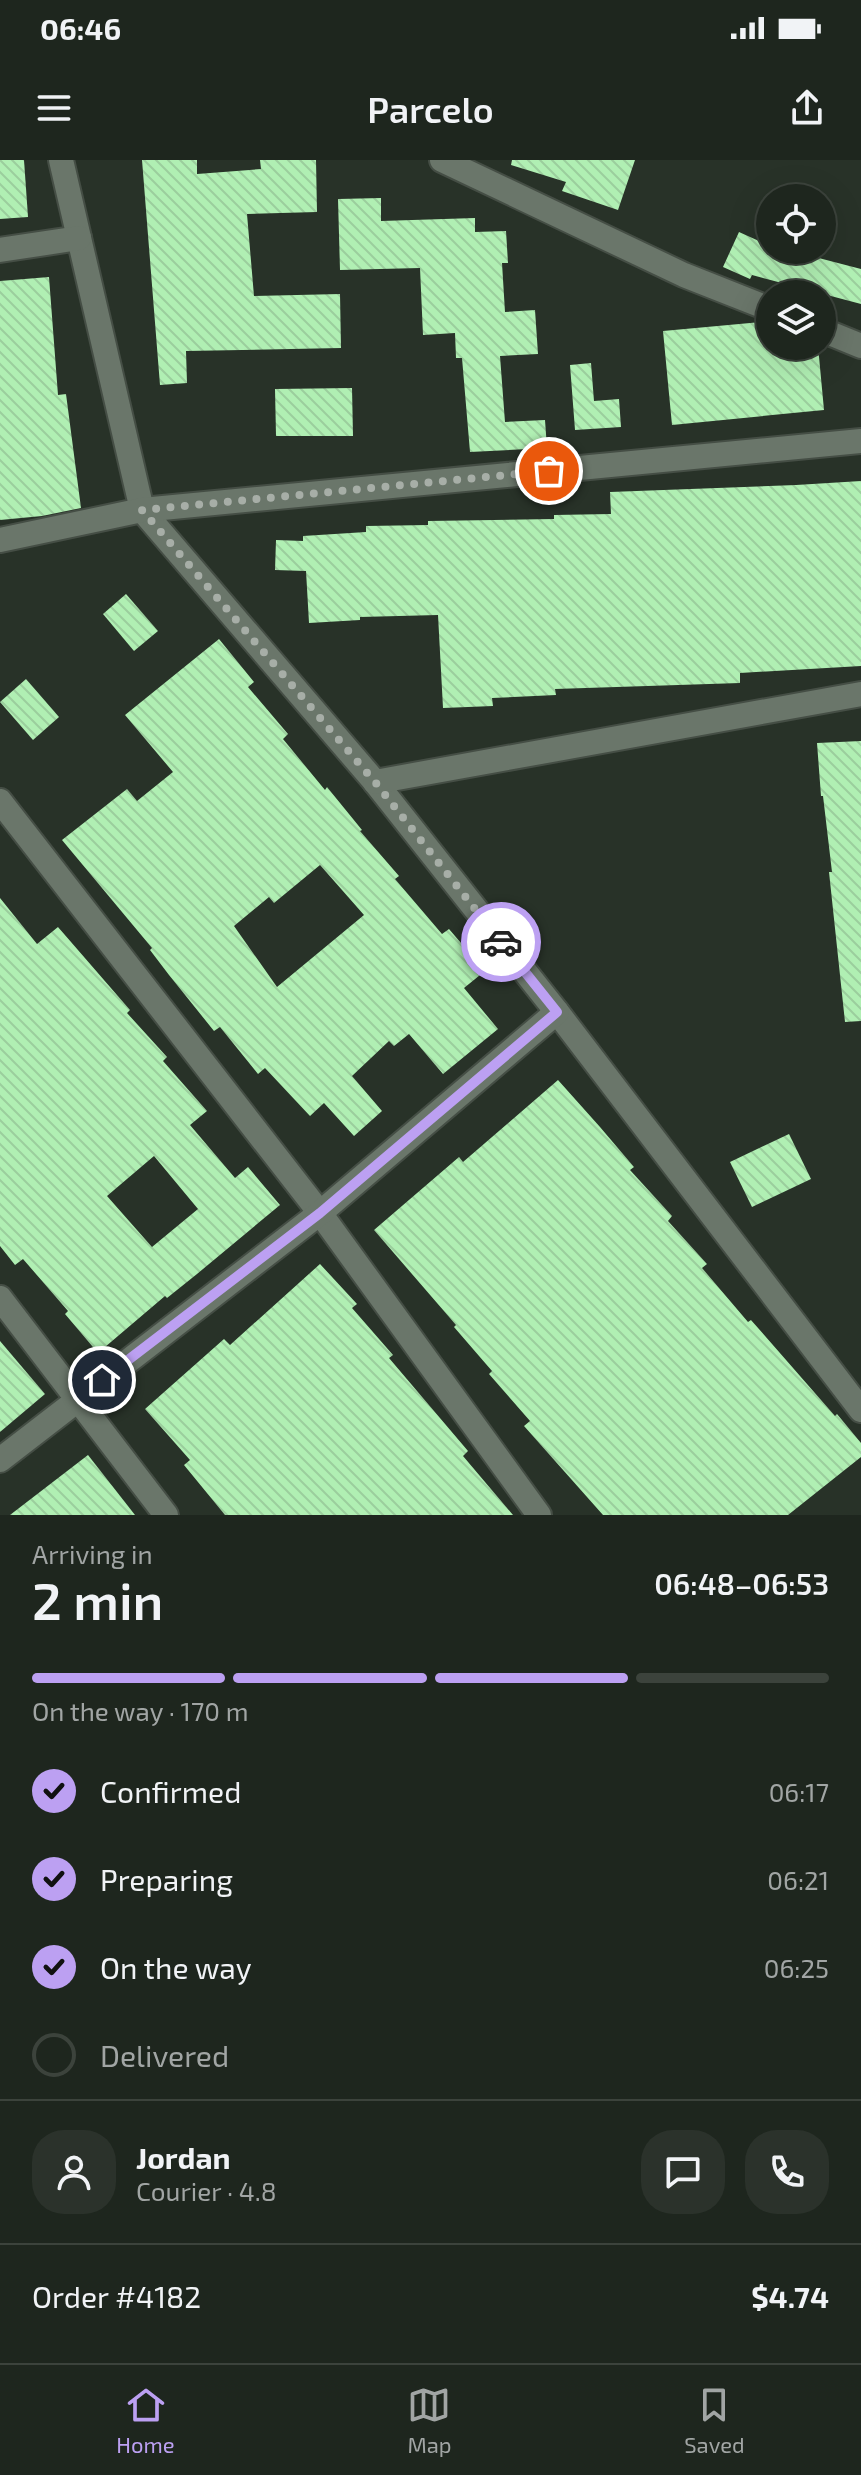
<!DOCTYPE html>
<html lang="en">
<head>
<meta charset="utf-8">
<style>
	body { margin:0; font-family:"Exo 2",sans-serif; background:#2b322b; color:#f1f3f6; height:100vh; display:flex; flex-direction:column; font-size:30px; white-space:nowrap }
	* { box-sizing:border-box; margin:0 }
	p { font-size:26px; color:#a1a5a4 }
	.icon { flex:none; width:44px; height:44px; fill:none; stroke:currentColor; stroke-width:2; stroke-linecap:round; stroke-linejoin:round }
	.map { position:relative; height:1355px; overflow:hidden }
	.sheet { display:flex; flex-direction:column; background:#1e261e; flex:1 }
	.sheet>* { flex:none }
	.fabs { position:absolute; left:756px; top:24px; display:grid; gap:16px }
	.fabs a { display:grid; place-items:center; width:80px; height:80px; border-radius:50%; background:#1e261e; box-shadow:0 8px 32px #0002,0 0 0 2px #3c433c; font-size:40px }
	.pin { position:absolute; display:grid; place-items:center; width:68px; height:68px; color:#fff; margin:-34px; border:4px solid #fff; border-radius:50%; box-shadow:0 2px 8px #0007 }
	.courier { position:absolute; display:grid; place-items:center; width:80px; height:80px; margin:-40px; border:6px solid #bca0f2; border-radius:50%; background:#fff; color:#222; box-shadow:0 2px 10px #0007 }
	.summary em { font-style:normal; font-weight:600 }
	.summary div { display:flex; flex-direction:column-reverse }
	.summary { display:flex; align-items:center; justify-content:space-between; height:136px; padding:0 32px }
	h1 { font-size:52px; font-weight:600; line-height:60px }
	.bar { display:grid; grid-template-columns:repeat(4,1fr); gap:12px 8px; align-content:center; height:96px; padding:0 32px }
	.bar i { height:10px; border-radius:6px; background:#3c433c }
	.bar .selected { background:#bca0f2 }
	.bar p { grid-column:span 4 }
	.line { display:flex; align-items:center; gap:20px; padding:0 32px; border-top:2px solid #3c433c }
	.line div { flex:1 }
	.round { display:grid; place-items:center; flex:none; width:84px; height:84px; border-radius:32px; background:#2b322b }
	ol { padding:0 32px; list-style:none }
	li { display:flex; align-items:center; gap:24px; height:88px }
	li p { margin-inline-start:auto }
	li .icon { padding:8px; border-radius:50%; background:#bca0f2; color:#111; stroke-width:4 }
	li:last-child { color:#a1a5a4 }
	li i { width:44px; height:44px; border:4px solid #3c433c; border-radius:50% }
	.status { display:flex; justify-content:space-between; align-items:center; height:56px; padding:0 40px; background:#1e261e; direction:ltr }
	.status svg { height:22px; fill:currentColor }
	header { display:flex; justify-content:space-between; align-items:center; height:104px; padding:0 32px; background:#1e261e; font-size:36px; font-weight:600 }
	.dock { display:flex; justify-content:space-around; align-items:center; height:112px; border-top:2px solid #3c433c; background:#1e261e; font-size:22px; color:#a1a5a4 }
	.dock a { display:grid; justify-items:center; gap:4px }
	.dock .selected { color:#bca0f2 }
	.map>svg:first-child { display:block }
	.building { fill:url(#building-back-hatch); fill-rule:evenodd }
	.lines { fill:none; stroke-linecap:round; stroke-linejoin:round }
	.minor-casing { stroke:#454e45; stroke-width:28 }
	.minor { stroke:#6a766a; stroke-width:24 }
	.done { stroke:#a7aea7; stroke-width:8; stroke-dasharray:0 14.4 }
	.route { stroke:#bca0f2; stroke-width:10 }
</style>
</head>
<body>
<div class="status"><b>06:46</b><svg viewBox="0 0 49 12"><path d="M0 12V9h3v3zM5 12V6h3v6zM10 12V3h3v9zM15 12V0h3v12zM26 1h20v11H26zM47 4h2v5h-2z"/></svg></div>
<header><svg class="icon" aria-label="menu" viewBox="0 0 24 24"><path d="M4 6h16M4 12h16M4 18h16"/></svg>Parcelo<svg class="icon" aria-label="share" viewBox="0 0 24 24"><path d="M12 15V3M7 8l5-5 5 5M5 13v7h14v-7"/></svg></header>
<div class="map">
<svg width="861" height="1355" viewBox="0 0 861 1355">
	<defs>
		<pattern id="building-back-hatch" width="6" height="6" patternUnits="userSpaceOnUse" patternTransform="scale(2)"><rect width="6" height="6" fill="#b0efb3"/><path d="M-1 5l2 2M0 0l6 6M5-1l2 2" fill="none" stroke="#9bce9d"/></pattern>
	</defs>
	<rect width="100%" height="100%" fill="#283228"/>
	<g class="building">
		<path d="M0,0H24L28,57L0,59Z"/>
		<path d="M142,0H197V14L261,9L260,0H316L317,52L247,54L254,136L340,134L341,188L186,191L187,223L160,225Z"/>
		<path d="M512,0H635L618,50L562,31L566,22L511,5Z"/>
		<path d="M381,38V61L475,58V72L506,71L508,103H502L505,152L535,150L538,194L500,196L505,262L545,260L547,288L470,292L462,198H456L455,173L423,175L420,108L340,110L338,39Z"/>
		<path d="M739,72L770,86V90H788L861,109V144L752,115L750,119L723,107Z"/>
		<path d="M49,117L58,235L66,234L81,348L42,356L0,360V121Z"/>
		<path d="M761,162L770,164V186H818L824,250L672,265L663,171Z"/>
		<path d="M591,203L594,241L619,239L621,267L575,270L570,205Z"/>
		<path d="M352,228L353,276H276L275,229Z"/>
		<path d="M861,321V506L740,513V523L555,529L556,535L492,538L493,546L443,548L438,455L360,457V460L309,463L306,411L275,410L276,380L303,381V376L366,372V366L428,365V361L554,359V355L611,354L610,332L796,325Z"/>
		<path d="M126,434L158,471L134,491L103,454Z"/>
		<path d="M219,479L254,522L248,527L288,574L283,579L325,630L327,627L362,670L360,671L399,716L395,719L442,774L449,769L485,811L464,828L498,869L443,914L409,874L394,886L389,881L352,916L382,951L354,976L324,943L310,956L265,908L258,914L220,867L214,871L169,815L150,790L152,788L62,680L127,629L137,641L173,612L125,555ZM320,705L364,755L277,827L234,766L269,737L274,743Z"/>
		<path d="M26,519L59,557L33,580L0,542Z"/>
		<path d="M861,581V861L845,862L829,712H832L823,636H821L817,583Z"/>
		<path d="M0,738L37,784L58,767L130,850L127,853L167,897L163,901L207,951L190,965L235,1018L248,1007L280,1045L197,1114L167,1138L165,1136L98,1193L65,1154L68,1151L23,1099L15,1105L0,1086ZM154,996L198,1049L152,1087L107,1036Z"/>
		<path d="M558,920L600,967L634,1007L630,1010L672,1056L668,1061L707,1104L702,1108L748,1162L751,1160L835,1256L837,1254L861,1283V1297L788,1355H603L524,1266L530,1261L489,1214L492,1211L454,1167L456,1165L374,1070L459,997L463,1002Z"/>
		<path d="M789,974L811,1019L752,1047L730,1002Z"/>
		<path d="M320,1104L357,1144L352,1148L393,1195L389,1198L468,1291L463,1296L513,1355H225L184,1305L190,1300L145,1249L224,1179L230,1185Z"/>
		<path d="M0,1181L45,1234L0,1272Z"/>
		<path d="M88,1295L135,1355H10Z"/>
	</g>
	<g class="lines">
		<defs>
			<g id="minor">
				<path d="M61,0L142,350L375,622L557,852L861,1250"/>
				<path d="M442,0L684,115L770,149"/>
				<path d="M0,90L79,78"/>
				<path d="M822,170L861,186"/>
				<path d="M0,380L142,350L861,281"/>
				<path d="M375,622L861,534"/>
				<path d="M0,641L320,1053L539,1355"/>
				<path d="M0,1138L166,1355"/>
				<path d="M0,1300L320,1053L557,852"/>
			</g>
		</defs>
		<use href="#minor" class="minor-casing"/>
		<use href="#minor" class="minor"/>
	</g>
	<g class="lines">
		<path class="done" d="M501,782L375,622L142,350L549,311"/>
		<path class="route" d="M102,1220L320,1053L557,852L501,782"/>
	</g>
</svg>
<div class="fabs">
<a><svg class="icon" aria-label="locate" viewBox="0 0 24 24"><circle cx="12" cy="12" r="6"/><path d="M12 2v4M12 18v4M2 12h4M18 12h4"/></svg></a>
<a><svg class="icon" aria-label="layers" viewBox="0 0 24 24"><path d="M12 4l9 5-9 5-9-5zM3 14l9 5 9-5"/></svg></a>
</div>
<div class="pin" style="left:549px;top:311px;background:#ea580c"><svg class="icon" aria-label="bag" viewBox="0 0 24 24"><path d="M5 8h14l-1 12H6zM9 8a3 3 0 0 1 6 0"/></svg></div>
<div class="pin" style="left:102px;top:1220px;background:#1f2937"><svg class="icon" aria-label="home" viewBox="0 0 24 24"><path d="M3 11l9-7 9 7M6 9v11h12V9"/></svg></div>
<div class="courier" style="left:501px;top:782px"><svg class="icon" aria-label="car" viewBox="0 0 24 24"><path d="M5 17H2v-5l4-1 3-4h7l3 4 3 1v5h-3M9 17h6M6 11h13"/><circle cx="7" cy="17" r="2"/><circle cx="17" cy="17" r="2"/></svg></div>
</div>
<section class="sheet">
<div class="summary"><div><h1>2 min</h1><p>Arriving in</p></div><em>06:48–06:53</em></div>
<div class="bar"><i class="selected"></i><i class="selected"></i><i class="selected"></i><i></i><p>On the way · 170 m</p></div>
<ol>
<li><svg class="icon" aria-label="check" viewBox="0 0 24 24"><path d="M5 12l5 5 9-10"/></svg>Confirmed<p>06:17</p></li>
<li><svg class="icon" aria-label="check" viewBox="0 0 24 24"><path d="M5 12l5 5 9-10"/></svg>Preparing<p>06:21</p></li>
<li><svg class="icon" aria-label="check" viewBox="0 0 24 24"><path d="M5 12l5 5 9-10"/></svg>On the way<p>06:25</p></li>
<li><i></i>Delivered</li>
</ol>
<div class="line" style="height:144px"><a class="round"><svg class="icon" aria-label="person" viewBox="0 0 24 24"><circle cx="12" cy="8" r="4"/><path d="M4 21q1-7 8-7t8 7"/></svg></a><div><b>Jordan</b><p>Courier · 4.8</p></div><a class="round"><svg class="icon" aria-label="chat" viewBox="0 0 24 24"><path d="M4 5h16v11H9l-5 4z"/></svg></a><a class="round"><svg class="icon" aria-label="phone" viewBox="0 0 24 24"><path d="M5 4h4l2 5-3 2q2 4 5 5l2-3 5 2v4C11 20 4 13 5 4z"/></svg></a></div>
<div class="line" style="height:104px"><div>Order #4182</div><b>$4.74</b></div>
</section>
<nav class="dock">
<a class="selected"><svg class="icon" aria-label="home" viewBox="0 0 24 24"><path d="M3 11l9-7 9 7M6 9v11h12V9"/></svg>Home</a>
<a><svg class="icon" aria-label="map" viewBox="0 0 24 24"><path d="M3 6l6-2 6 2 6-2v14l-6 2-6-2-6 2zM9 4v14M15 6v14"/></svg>Map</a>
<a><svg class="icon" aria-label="saved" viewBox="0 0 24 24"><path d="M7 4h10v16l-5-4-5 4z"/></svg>Saved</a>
</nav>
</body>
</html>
